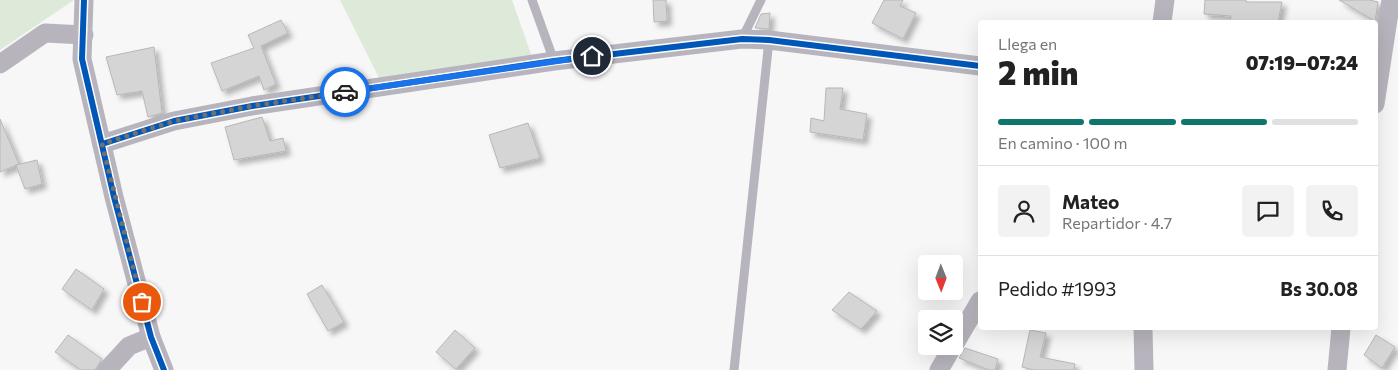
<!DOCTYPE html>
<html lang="es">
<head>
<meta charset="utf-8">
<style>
	body { margin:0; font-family:Commissioner,sans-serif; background:#f2f2f2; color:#222; height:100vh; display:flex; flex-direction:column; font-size:19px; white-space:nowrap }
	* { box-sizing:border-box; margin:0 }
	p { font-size:16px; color:#767676 }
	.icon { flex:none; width:28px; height:28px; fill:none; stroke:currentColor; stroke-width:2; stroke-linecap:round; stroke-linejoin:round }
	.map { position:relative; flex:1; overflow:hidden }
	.drawer { position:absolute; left:978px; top:20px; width:400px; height:310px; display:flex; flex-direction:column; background:#fff; border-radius:5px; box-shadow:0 5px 20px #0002 }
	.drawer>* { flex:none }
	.needle { width:32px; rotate:179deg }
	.fabs { position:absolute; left:918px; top:255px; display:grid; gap:10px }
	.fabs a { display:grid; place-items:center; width:45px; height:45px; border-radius:5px; background:#fff; box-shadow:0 5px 20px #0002; font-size:25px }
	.pin { position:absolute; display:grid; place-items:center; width:42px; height:42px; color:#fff; margin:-21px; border:2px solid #fff; border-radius:50%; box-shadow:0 1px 5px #0007 }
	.courier { position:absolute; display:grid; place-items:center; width:50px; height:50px; margin:-25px; border:4px solid #1a73e8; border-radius:50%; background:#fff; color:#222; box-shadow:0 1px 6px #0007 }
	.headline em { font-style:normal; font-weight:800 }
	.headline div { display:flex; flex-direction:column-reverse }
	.headline { display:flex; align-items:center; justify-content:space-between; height:85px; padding:0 20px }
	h1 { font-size:32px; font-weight:800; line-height:38px }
	.bar { display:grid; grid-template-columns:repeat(4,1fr); gap:8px 5px; align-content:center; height:60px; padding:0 20px }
	.bar i { height:6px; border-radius:4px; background:#e0e0e0 }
	.bar .on { background:#0f766e }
	.bar p { grid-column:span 4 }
	.line { display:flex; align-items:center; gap:12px; padding:0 20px; border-top:1px solid #e0e0e0 }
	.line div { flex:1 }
	.round { display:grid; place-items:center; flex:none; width:52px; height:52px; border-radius:5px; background:#f2f2f2 }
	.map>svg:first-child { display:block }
	.green { fill:#dde9d9 }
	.building { fill:#d5d5d5; stroke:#b7b7b7; filter:url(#shadow) }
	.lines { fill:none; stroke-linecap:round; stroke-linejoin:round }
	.service { stroke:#b8b4bd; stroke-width:9 }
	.minor { stroke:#b8b4bd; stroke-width:19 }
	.cycleway-casing { stroke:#fff; stroke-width:9 }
	.cycleway { stroke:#0057b8; stroke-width:6 }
	.done { stroke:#717171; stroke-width:5; stroke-dasharray:0 9 }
	.route { stroke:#1a73e8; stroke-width:6 }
</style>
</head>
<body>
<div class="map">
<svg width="1398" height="370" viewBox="0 0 1398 370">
	<defs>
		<filter id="shadow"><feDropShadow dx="4.5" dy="4.5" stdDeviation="2.5" flood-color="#0004"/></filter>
	</defs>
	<rect width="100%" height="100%" fill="#f7f7f7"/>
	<g class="green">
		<path d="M0,0H74L0,50Z"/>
		<path d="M340,0H512L532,57L381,82Z"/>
	</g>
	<g class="building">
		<path d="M653,0H666L667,21L654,22Z"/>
		<path d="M884,0H903L900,6L916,13L903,39L872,23Z"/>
		<path d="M1205,0H1246V2H1282L1278,22H1230L1231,16L1204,14Z"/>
		<path d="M1339,0H1370L1378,2L1375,21Z"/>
		<path d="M770,13L769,29L755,28L761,14Z"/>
		<path d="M281,20L288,33L261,46L276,84L264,90L259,76L222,91L211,63L254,48L248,35Z"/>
		<path d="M154,47L162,113L148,117L142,91L117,95L106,57Z"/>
		<path d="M826,88H843L840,109L867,114L863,140L810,132L811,118L824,121Z"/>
		<path d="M262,117L270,141L283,138L286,151L234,160L225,127Z"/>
		<path d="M0,119L19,164L0,172Z"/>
		<path d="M528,123L540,158L500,168L489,135Z"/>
		<path d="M37,160L42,184L25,189L16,165Z"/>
		<path d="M76,269L104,289L92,310L62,289Z"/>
		<path d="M322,285L344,322L328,331L307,294Z"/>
		<path d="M849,292L877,311L861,329L832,310Z"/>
		<path d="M455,330L475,348L456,369L436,352Z"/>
		<path d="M1030,330L1046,333L1040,357L1075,364L1074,370H1034L1022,367Z"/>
		<path d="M68,335L102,359L95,370H81L55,352Z"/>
		<path d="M1376,335L1395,347L1382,368L1364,355Z"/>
		<path d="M965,348L998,359L995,370H989L959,358Z"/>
	</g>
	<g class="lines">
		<g class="service">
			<path d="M532,0L554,61"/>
			<path d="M742,39L761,0"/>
			<path d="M734,370L769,40"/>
		</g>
		<g class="minor">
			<path d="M84,0L82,59L114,197L151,337L164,370"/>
			<path d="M1162,22L1165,0"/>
			<path d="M0,64L45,33L84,35"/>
			<path d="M1375,104L1391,0"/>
			<path d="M102,144L174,121L252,106L554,61L742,39L769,40L980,66"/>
			<path d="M1143,328L1144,370"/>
			<path d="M954,345L980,301"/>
			<path d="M107,370L129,346L151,337"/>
			<path d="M939,370L953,346"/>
			<path d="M1337,370L1341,328"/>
		</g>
		<defs>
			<g id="cycleway">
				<path d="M84,0L82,59L114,197L151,337L164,370"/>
				<path d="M102,144L174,121L252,106L554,61L742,39L769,40L980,66"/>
			</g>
		</defs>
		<use href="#cycleway" class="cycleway-casing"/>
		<use href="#cycleway" class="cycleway"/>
	</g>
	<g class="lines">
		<path class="done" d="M142,302L102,144L174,121L252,106L345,92"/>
		<path class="route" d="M345,92L592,56"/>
	</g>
</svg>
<div class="fabs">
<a><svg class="needle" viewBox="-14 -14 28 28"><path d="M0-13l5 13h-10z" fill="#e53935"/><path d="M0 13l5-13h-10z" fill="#767676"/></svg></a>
<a><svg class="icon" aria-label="layers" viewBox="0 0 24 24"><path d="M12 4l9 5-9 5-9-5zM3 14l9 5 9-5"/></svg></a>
</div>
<div class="pin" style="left:142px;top:302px;background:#ea580c"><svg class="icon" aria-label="bag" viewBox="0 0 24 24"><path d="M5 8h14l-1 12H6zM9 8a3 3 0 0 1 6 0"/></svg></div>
<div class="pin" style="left:592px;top:56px;background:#1f2937"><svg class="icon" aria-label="home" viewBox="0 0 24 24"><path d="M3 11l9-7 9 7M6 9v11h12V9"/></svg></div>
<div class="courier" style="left:345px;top:92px"><svg class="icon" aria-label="car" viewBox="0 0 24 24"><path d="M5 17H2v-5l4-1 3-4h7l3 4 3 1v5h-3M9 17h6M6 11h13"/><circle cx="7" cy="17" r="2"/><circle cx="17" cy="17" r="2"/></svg></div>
<section class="drawer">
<div class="headline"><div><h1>2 min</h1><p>Llega en</p></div><em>07:19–07:24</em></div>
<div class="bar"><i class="on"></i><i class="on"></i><i class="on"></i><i></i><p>En camino · 100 m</p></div>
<div class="line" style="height:90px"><a class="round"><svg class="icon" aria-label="person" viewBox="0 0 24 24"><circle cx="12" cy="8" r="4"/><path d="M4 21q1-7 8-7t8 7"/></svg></a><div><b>Mateo</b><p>Repartidor · 4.7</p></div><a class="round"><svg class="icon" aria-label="chat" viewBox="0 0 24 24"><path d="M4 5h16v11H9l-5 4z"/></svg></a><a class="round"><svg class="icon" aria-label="phone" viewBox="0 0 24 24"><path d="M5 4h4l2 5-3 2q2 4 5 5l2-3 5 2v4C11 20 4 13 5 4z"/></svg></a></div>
<div class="line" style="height:65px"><div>Pedido #1993</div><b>Bs 30.08</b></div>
</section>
</div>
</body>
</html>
